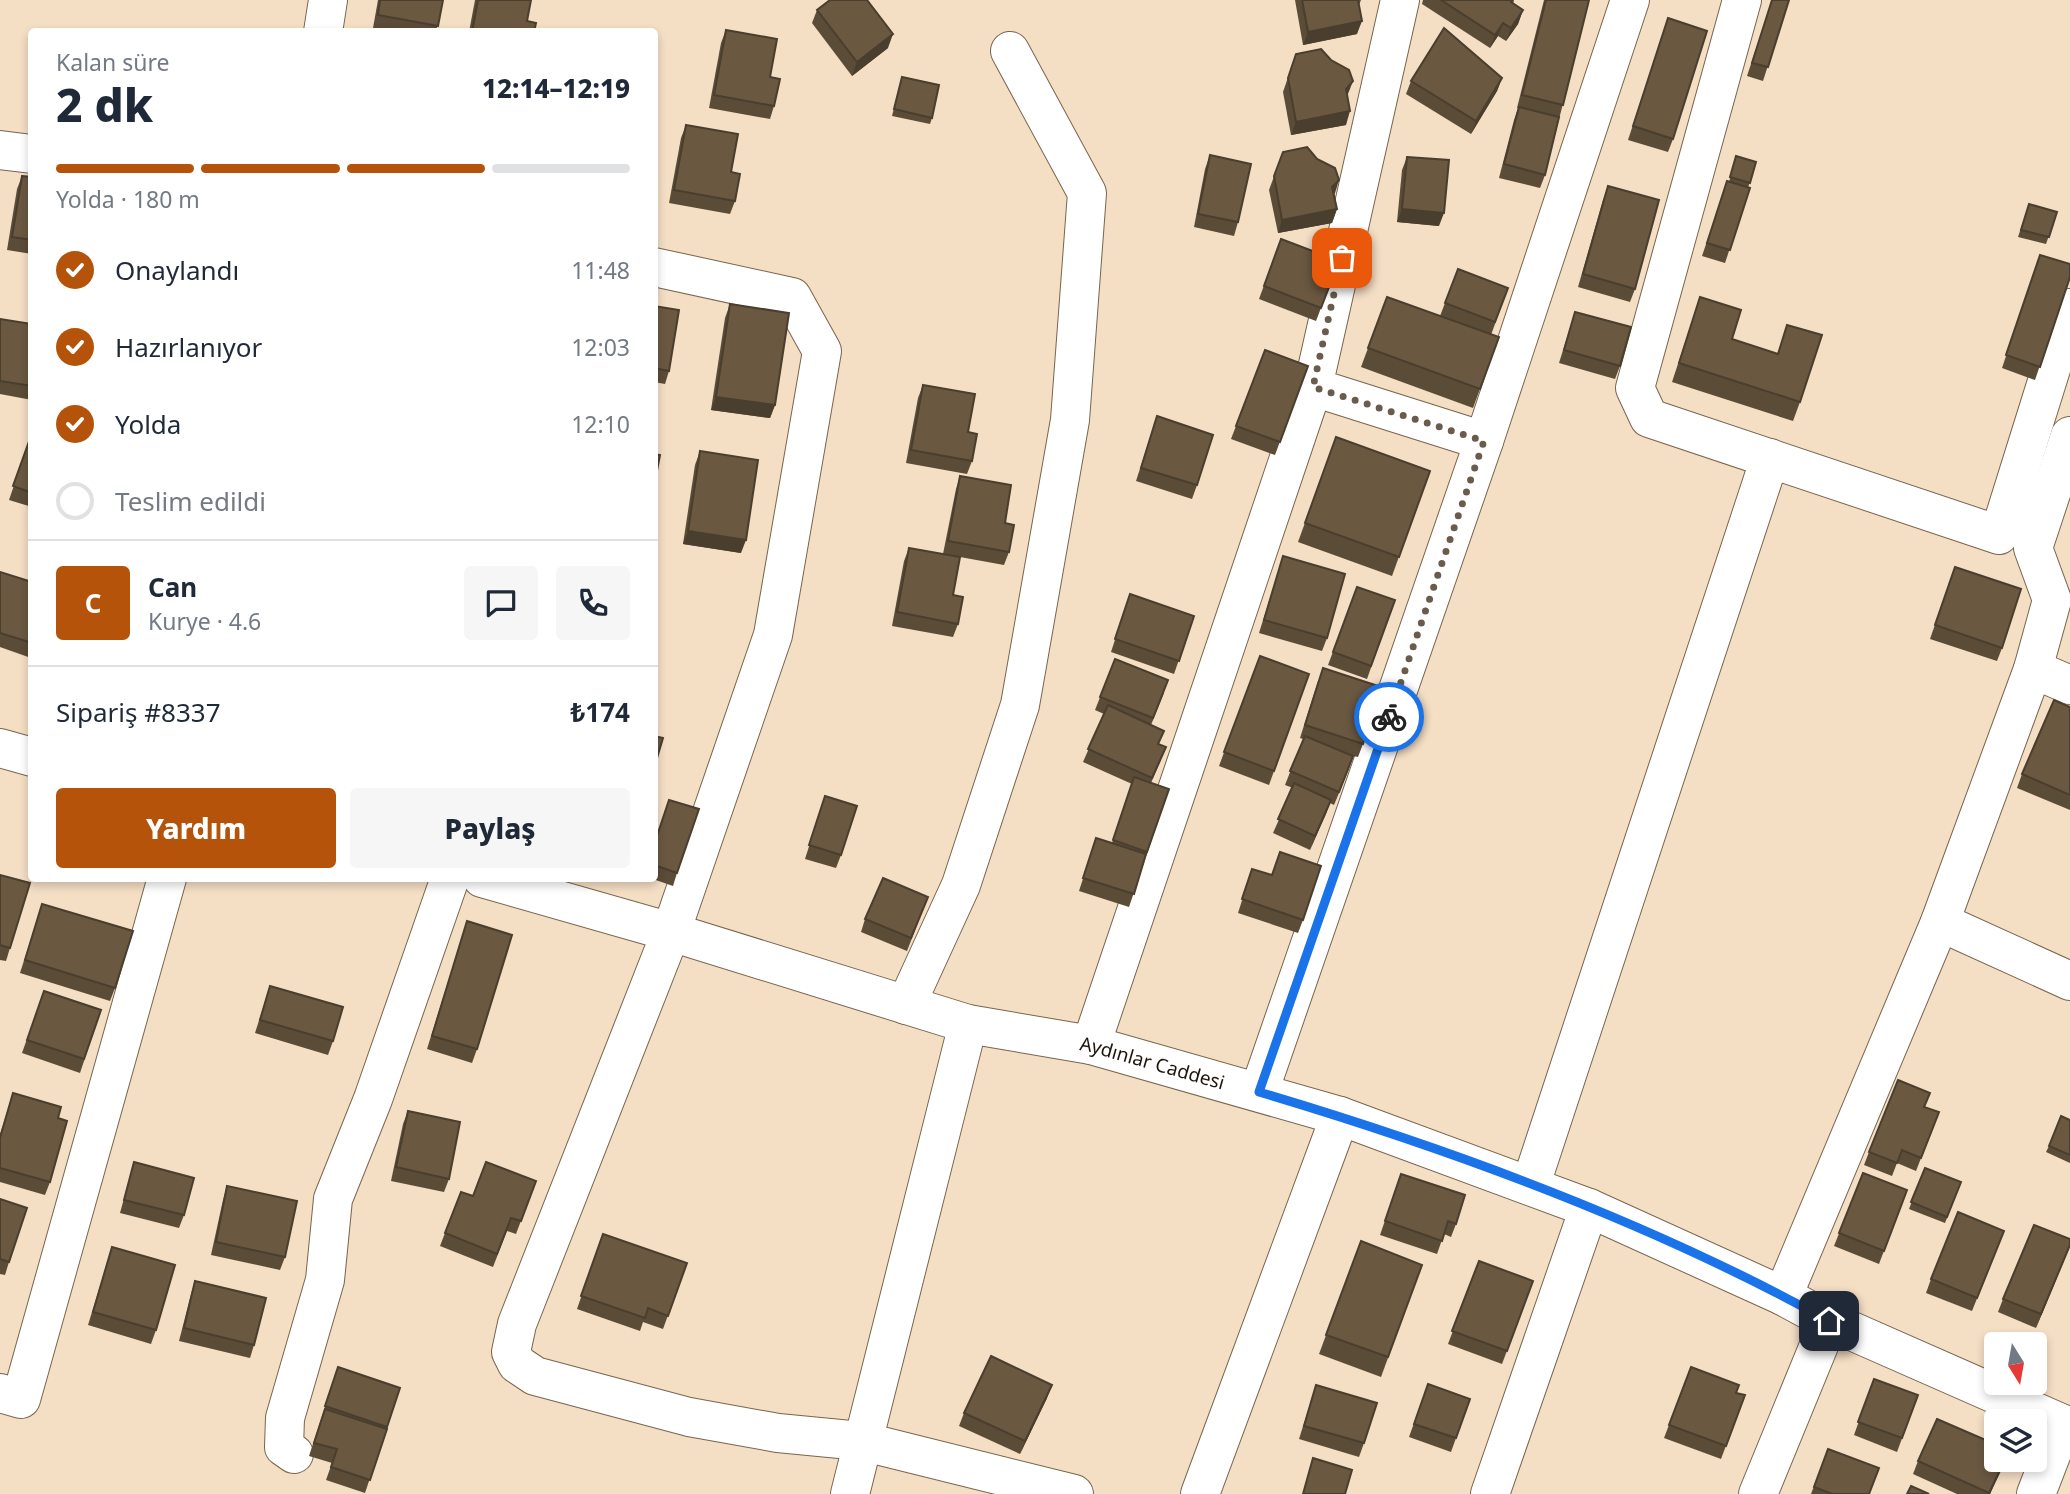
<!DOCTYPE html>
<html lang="tr">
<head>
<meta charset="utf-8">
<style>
	body { margin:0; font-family:"Noto Sans",sans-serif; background:#f6f6f7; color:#1f2937; height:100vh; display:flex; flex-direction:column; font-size:26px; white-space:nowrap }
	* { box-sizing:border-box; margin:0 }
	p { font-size:23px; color:#747a83 }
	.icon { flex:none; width:38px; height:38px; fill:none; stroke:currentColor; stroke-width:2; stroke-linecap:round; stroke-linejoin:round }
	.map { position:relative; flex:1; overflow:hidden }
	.sheet { position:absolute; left:28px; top:28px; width:630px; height:854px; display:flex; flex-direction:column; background:#fff; border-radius:7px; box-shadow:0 4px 10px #0003 }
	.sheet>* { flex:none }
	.needle { width:46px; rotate:169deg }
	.tools { position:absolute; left:1984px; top:1332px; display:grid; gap:14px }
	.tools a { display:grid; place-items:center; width:63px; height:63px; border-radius:7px; background:#fff; box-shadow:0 4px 10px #0003; font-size:35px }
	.pin { position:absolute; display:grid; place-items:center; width:60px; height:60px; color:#fff; margin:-30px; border-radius:14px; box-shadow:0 4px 10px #0006 }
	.courier { position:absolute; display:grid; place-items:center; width:70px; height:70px; margin:-35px; border:5px solid #1a73e8; border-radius:50%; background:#fff; color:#222; box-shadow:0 2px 9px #0007 }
	.headline em { font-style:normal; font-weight:800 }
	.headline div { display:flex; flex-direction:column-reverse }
	.headline { display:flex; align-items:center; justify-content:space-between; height:119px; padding:0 28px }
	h1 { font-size:46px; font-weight:800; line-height:52px }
	.bar { display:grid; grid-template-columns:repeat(4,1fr); gap:10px 7px; align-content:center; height:84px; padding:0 28px }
	.bar i { height:9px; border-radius:5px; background:#e0e1e3 }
	.bar .current { background:#b45309 }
	.bar p { grid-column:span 4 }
	.line { display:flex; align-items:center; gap:18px; padding:0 28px; border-top:2px solid #e0e1e3 }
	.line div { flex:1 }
	.round { display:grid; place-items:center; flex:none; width:74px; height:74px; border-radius:7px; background:#f6f6f7 }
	ol { padding:0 28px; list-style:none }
	li { display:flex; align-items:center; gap:21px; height:77px }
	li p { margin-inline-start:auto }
	li .icon { padding:7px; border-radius:50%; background:#b45309; color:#fff; stroke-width:4 }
	li:last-child { color:#747a83 }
	li i { width:38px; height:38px; border:4px solid #e0e1e3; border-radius:50% }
	.cta { display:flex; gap:14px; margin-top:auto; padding:14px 28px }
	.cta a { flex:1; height:80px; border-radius:7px; background:#b45309; color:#fff; font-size:28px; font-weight:800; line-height:80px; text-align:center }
	.cta a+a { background:#f6f6f7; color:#1f2937 }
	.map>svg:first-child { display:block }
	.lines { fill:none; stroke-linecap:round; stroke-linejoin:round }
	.minor-casing { stroke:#78654e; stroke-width:40 }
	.minor { stroke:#fff; stroke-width:38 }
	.wall { fill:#5b4c38 }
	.shaded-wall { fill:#4a3e2e }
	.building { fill:#6a5841; stroke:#4a3e2e; stroke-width:2 }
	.done { stroke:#695c4d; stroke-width:7; stroke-dasharray:0 12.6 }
	.route { stroke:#1a73e8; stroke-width:9 }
	.labels { text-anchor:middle; stroke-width:7; stroke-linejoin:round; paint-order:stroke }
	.street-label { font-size:19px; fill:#1e160d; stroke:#fff }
</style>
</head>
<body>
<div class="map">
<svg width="2070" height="1494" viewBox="0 0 2070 1494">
	<rect width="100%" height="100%" fill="#f4dec4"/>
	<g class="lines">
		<defs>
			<g id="minor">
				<path d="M1400,0L1313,387L1484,441"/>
				<path d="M1742,0L1635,388L1649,418L1999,535L2070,308"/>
				<path d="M323,32L328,0"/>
				<path d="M0,150L32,154"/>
				<path d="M654,267L792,297L822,351L773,635L671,932L517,1324L511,1352L517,1364L535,1376L689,1417L778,1433L861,1441L1074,1494"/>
				<path d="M2033,669L2070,685"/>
				<path d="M0,748L32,757"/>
				<path id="s1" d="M482,878L671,932L968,1024L1091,1045L1340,1116L1589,1208L1783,1296L1829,1321L2070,1427"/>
				<path d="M1940,922L2070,981"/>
				<path d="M906,1005L961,885L1020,705L1070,420L1087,193L1010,51"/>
				<path d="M1091,1045L1313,387"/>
				<path d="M1259,1092L1484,441L1630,0"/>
				<path d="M1531,1184L1770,458"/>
				<path d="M1783,1296L1940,922L2033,669L2052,600L2033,548L2070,436"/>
				<path d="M0,1393L21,1399L167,878"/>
				<path d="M294,1454L284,1447L285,1418L325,1280L333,1199L373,1099L450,878"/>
				<path d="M850,1494L968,1024"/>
				<path d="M1200,1494L1340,1116"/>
				<path d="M1490,1494L1589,1208"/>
				<path d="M1758,1494L1829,1321"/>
				<path d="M2036,1494L2063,1424"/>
			</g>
		</defs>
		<use href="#minor" class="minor-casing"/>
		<use href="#minor" class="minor"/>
	</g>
	<g class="wall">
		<path d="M378,0H443L436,32H390L373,28Z"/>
		<path d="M475,0H531L527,21L534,32H469Z"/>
		<path d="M1295,0H1361L1359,5L1357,34L1303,45Z"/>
		<path d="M1423,0H1514L1513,4L1523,10L1518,24L1506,41L1498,36L1490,48L1422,4Z"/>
		<path d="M1544,0H1589L1545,175L1540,188L1499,178L1514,120L1518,108H1517Z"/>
		<path d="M1772,0H1789L1763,81L1747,76Z"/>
		<path d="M817,10L888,48L852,76L812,23Z"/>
		<path d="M1668,18L1673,139L1668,152L1628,140Z"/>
		<path d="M726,30L770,77L774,106L770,119L709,108L721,43Z"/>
		<path d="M1296,54L1348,94L1346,125L1291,135L1283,92Z"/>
		<path d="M902,77L932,118L930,124L892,116Z"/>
		<path d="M1502,78L1497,91L1471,134L1406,94L1411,81Z"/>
		<path d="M686,125L735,201L730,214L669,203L681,138Z"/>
		<path d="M1283,152L1317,159L1335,193L1334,194L1337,209L1332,223L1278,233L1269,190Z"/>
		<path d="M1210,155L1238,222L1234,236L1194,227L1205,169Z"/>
		<path d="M1736,156L1756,162L1748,188H1750L1725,263L1702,256L1723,194L1729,182Z"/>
		<path d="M1407,157L1439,226L1397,222L1402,170Z"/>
		<path d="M22,176L32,177V254L7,250L17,189Z"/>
		<path d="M1608,186L1635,289L1630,302L1578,287L1603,200Z"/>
		<path d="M2029,204L2057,212L2046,244L2018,237Z"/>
		<path d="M1281,239L1339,261L1316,321L1259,299Z"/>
		<path d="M2040,255L2070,277L2035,380L2002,368Z"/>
		<path d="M1458,269L1508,288L1491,335L1499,337L1473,408L1361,367L1387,297L1440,316Z"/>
		<path d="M1700,297L1732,339L1800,402L1793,421L1672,382Z"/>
		<path d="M730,304L775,405L770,418L711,410L725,318Z"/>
		<path d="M654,306L669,371L665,384L654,382Z"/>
		<path d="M1575,312L1620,366L1615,379L1559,363Z"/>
		<path d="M0,319L32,324V400L0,394Z"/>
		<path d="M1265,350L1308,366L1275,455L1231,439Z"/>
		<path d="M923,385L972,461L967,474L906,463L918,398Z"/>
		<path d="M1157,416L1197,485L1192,499L1136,481Z"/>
		<path d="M32,433V507L9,500Z"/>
		<path d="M1336,437L1430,471L1392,576L1298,542Z"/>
		<path d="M700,451L741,553L683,544L695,465Z"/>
		<path d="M960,476L1005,523L1009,552L1004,565L960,557L953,595L958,624L953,637L892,626L904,561L909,548L943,554L956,489Z"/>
		<path d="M1283,556L1327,638L1322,651L1259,633Z"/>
		<path d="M1955,567L2002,648L1997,661L1930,639Z"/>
		<path d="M0,572L32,582L31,658L0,647Z"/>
		<path d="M1357,587L1395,600L1367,679L1328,665Z"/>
		<path d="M1130,594L1194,616L1174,674L1111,652Z"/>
		<path d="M1260,656L1309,674L1269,785L1219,766Z"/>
		<path d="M1115,659L1164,693L1151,725L1159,744L1161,760L1151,783L1169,789L1129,907L1079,891L1092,851L1112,843L1132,784L1083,762L1104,714L1095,710Z"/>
		<path d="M1318,681L1363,744L1358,757L1353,756L1349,769L1334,805L1330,803L1310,850L1273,833L1293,788L1285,785L1303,739L1300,738Z"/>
		<path d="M2070,707V810L2017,788L2022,774Z"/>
		<path d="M825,796L841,855L836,868L805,859Z"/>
		<path d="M654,843L677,873L673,886L650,878H654Z"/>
		<path d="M1252,869L1303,920L1298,933L1238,913Z"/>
		<path d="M0,875L10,948L6,961L0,960Z"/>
		<path d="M928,897L907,951L861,932L865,919Z"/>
		<path d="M42,904L115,988L110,1001L20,973Z"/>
		<path d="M467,921L477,1049L472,1063L427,1049Z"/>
		<path d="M270,986L333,1041L328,1055L255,1033Z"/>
		<path d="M44,991L101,1010L80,1073L22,1053Z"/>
		<path d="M13,1093L58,1118L50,1182L45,1195L0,1182V1134Z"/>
		<path d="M1925,1107L1939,1112L1916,1171L1897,1163L1892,1176L1864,1165L1869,1152Z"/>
		<path d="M408,1111L449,1179L444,1192L391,1181L403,1124Z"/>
		<path d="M2070,1120V1163L2046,1152L2049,1146Z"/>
		<path d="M134,1162L184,1215L179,1228L120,1213Z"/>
		<path d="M1925,1168L1961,1182L1945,1223L1909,1209Z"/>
		<path d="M1863,1173L1907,1190L1879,1264L1834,1246Z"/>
		<path d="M1401,1174L1456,1224L1451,1237L1444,1234L1437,1254L1380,1235Z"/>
		<path d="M536,1181L516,1234L507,1231L493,1267L440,1246L445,1233L473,1196Z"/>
		<path d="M227,1186L285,1257L280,1270L211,1255L223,1200Z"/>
		<path d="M0,1199L9,1262L5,1275L0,1274Z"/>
		<path d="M2004,1231L1972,1311L1926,1293L1931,1279Z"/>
		<path d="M603,1234L687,1263L663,1329L643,1322L640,1331L577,1309Z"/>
		<path d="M1361,1241L1422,1265L1381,1377L1319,1354Z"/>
		<path d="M2070,1246L2036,1328L1998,1312L2003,1299Z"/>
		<path d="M112,1247L156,1330L151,1344L88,1325Z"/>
		<path d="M1479,1261L1533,1281L1502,1364L1448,1344Z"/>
		<path d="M195,1281L254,1345L250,1358L179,1341L191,1294Z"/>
		<path d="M338,1367L400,1388L365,1493L326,1480L332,1463L309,1456Z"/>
		<path d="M1691,1367L1736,1393L1745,1395L1721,1459L1664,1438Z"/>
		<path d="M1874,1379L1918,1395L1897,1452L1854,1435Z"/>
		<path d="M1428,1384L1470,1399L1451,1452L1409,1437Z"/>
		<path d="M1316,1385L1364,1443L1359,1457L1299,1439Z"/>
		<path d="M1047,1398L1020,1454L959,1426L964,1413Z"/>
		<path d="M1828,1449L1869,1494H1811Z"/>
		<path d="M2006,1460L1990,1494H1957L1913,1474L1918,1461Z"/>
	</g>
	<g class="shaded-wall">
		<path d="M1523,10L1518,24L1506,41L1511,28Z"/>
		<path d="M1362,21L1357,34L1303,45L1308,32Z"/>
		<path d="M1503,23L1498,36L1490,48L1495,35Z"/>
		<path d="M893,34L888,48L852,76L857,62Z"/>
		<path d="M1502,78L1497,91L1471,134L1476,121Z"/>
		<path d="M1353,81L1348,94L1341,102L1346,89Z"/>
		<path d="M1350,111L1346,125L1291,135L1296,122Z"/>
		<path d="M1339,180L1335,193L1328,201L1332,187Z"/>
		<path d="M1337,209L1332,223L1278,233L1282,220Z"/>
		<path d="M1402,209L1444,213L1439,226L1397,222Z"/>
		<path d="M716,397L775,405L770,418L711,410Z"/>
		<path d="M688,531L746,540L741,553L683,544Z"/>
		<path d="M1331,800L1326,814L1310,850L1315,836Z"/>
		<path d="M2070,1245L2067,1253L2036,1328L2041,1314Z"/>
		<path d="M1052,1385L1047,1398L1020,1454L1025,1441Z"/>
		<path d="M2005,1460L1990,1494H1989Z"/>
	</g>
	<g class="building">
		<path d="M380,0H443L438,26L378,15Z"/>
		<path d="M478,0H531L527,21L536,23L534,32H472Z"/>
		<path d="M830,0H867L893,34L857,62L817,10Z"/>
		<path d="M1302,0H1358L1362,21L1308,32Z"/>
		<path d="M1441,0H1512L1511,2L1523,10L1511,28L1503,23L1495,35Z"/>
		<path d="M1546,0H1589L1563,105L1522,95Z"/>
		<path d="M1772,0H1789L1768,67L1752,63Z"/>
		<path d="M1668,18L1707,31L1673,139L1633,126Z"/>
		<path d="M1444,28L1502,78L1476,121L1411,81Z"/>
		<path d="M726,30L777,39L770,77L780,79L774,106L714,95Z"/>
		<path d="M1321,49L1331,60L1349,70L1353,81L1346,89L1350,111L1296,122L1288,78L1296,54Z"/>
		<path d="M902,77L939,85L932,118L894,109Z"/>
		<path d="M1519,107L1559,117L1545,175L1504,164Z"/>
		<path d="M686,125L738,134L731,172L740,174L735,201L674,190Z"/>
		<path d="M1307,147L1317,159L1335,168L1339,180L1332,187L1337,209L1282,220L1274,176L1283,152Z"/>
		<path d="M1210,155L1251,164L1238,222L1198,214Z"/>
		<path d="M1736,156L1756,162L1750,183L1730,177Z"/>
		<path d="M1407,157L1449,160L1444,213L1402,209Z"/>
		<path d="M22,176L32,177V240L12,237Z"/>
		<path d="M1727,181L1750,188L1730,250L1707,243Z"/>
		<path d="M1608,186L1659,200L1635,289L1583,274Z"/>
		<path d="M2029,204L2057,212L2049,237L2021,230Z"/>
		<path d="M1281,239L1339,261L1321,308L1264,286Z"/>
		<path d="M2040,255L2070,264V277L2040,367L2006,355Z"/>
		<path d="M1458,269L1508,288L1495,322L1445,303Z"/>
		<path d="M1387,297L1499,337L1480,389L1368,348Z"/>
		<path d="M1700,297L1741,310L1732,339L1778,354L1787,325L1822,335L1800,402L1679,363Z"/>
		<path d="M730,304L789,313L775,405L716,397Z"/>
		<path d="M654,306L679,310L669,371L654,368Z"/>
		<path d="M1575,312L1631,327L1620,366L1564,350Z"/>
		<path d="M0,319L32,324V386L0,381Z"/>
		<path d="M1265,350L1308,366L1280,442L1236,426Z"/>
		<path d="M923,385L975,394L968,432L977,434L972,461L911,450Z"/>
		<path d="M1157,416L1213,435L1197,485L1141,468Z"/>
		<path d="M32,433V493L13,486Z"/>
		<path d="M1336,437L1430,471L1399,557L1305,523Z"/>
		<path d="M700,451L758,460L746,540L688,531Z"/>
		<path d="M654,454L660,455L654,486Z"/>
		<path d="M960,476L1011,485L1005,523L1014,525L1009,552L948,541Z"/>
		<path d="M909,548L960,557L953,595L963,597L958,624L897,612Z"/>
		<path d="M1283,556L1345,574L1327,638L1264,620Z"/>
		<path d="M1955,567L2021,589L2002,648L1935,625Z"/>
		<path d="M0,572L32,582V643L0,633Z"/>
		<path d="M1357,587L1395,600L1371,666L1333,652Z"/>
		<path d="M1130,594L1194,616L1179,661L1115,639Z"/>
		<path d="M1260,656L1309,674L1274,771L1224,752Z"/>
		<path d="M1115,659L1168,680L1153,718L1100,697Z"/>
		<path d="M1323,668L1381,687L1363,744L1305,725Z"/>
		<path d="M2054,700L2070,707V795L2022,774Z"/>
		<path d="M1108,705L1164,731L1158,744L1166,747L1152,778L1088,749Z"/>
		<path d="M654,736L663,738L654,768Z"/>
		<path d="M1305,736L1353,756L1339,792L1290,771Z"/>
		<path d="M1134,777L1169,789L1147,852L1113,840Z"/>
		<path d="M1294,783L1331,800L1315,836L1278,819Z"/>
		<path d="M825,796L857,806L841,855L809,845Z"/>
		<path d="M669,800L699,809L677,873L654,865V845Z"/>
		<path d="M1096,838L1146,854L1134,894L1083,878Z"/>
		<path d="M1280,852L1321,866L1303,920L1242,899L1252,869L1272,875Z"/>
		<path d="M0,875L30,883L10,948L0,945Z"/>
		<path d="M883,878L928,897L911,938L865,919Z"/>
		<path d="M42,904L133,931L115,988L25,960Z"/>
		<path d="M467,921L512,935L477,1049L432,1036Z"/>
		<path d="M270,986L343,1007L333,1041L260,1020Z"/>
		<path d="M44,991L101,1010L84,1059L27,1040Z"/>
		<path d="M1898,1080L1930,1093L1924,1107L1939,1112L1921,1158L1902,1150L1897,1163L1869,1152Z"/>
		<path d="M13,1093L61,1107L58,1118L67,1121L50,1182L0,1168V1138Z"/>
		<path d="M408,1111L460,1122L449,1179L396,1167Z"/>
		<path d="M2061,1116L2070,1120V1155L2049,1146Z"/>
		<path d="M134,1162L194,1178L184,1215L124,1200Z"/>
		<path d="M486,1162L536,1181L521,1221L511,1218L497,1254L445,1233L461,1192L473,1196Z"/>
		<path d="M1925,1168L1961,1182L1947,1217L1911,1202Z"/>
		<path d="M1863,1173L1907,1190L1884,1251L1839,1233Z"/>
		<path d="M1401,1174L1465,1195L1456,1224L1448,1221L1442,1241L1385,1221Z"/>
		<path d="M227,1186L297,1201L285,1257L216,1242Z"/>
		<path d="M0,1199L27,1208L9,1262L0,1259Z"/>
		<path d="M1958,1212L2004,1231L1977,1298L1931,1279Z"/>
		<path d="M2034,1225L2070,1239V1245L2041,1314L2003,1299Z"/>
		<path d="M603,1234L687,1263L668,1316L648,1308L645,1318L581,1296Z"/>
		<path d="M1361,1241L1422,1265L1388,1357L1326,1335Z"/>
		<path d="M112,1247L175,1265L156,1330L93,1312Z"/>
		<path d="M1479,1261L1533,1281L1507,1351L1452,1331Z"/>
		<path d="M195,1281L266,1298L254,1345L184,1328Z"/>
		<path d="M991,1356L1052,1385L1025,1441L964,1413Z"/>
		<path d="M338,1367L400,1388L387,1427L325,1406Z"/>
		<path d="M1691,1367L1739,1385L1736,1393L1745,1395L1726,1446L1669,1425Z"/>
		<path d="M1874,1379L1918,1395L1902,1438L1858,1422Z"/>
		<path d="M1428,1384L1470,1399L1456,1438L1414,1424Z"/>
		<path d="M1316,1385L1377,1403L1364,1443L1304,1426Z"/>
		<path d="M325,1409L387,1429L370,1480L331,1467L337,1449L314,1443Z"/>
		<path d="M1937,1419L1997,1445V1460H2005L1989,1493L1918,1461Z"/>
		<path d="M1828,1449L1879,1468L1869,1494H1832L1814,1487Z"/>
		<path d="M1313,1458L1352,1470L1345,1494H1303Z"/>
		<path d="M1911,1486L1929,1494H1907Z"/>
	</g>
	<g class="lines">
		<path class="done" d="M1342,258L1313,387L1484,441L1389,717"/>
		<path class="route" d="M1389,717L1259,1092C1451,1149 1654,1224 1829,1321"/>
	</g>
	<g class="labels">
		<g class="street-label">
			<text dy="7" stroke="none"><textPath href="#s1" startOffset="696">Aydınlar Caddesi</textPath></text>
		</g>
	</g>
</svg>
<div class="tools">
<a><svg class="needle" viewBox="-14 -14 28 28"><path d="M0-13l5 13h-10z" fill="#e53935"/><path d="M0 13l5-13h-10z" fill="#747a83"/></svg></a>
<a><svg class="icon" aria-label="layers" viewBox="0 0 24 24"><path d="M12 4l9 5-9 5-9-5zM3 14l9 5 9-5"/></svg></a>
</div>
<div class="pin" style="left:1342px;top:258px;background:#ea580c"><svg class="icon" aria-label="bag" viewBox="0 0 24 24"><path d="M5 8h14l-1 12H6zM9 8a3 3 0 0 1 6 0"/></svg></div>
<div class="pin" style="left:1829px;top:1321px;background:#1f2937"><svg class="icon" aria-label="home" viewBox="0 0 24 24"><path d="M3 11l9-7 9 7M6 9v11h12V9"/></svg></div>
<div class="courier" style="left:1389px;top:717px"><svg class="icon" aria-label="bike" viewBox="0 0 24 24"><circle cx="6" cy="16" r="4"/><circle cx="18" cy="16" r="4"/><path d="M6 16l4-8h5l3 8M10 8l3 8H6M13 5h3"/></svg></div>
<section class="sheet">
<div class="headline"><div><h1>2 dk</h1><p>Kalan süre</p></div><em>12:14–12:19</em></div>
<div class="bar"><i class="current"></i><i class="current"></i><i class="current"></i><i></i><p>Yolda · 180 m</p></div>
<ol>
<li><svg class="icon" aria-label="check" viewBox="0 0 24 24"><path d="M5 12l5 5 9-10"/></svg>Onaylandı<p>11:48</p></li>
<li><svg class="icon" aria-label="check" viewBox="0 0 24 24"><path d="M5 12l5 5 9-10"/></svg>Hazırlanıyor<p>12:03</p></li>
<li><svg class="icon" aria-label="check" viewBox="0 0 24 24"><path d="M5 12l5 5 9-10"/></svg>Yolda<p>12:10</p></li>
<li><i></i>Teslim edildi</li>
</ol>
<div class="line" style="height:126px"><b class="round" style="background:#b45309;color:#fff">C</b><div><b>Can</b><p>Kurye · 4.6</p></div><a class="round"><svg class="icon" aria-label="chat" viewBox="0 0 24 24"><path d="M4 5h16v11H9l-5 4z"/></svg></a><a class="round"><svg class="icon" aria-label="phone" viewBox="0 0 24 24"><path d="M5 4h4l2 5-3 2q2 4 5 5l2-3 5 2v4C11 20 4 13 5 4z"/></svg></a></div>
<div class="line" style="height:91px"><div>Sipariş #8337</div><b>₺174</b></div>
<div class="cta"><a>Yardım</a><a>Paylaş</a></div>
</section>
</div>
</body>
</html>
